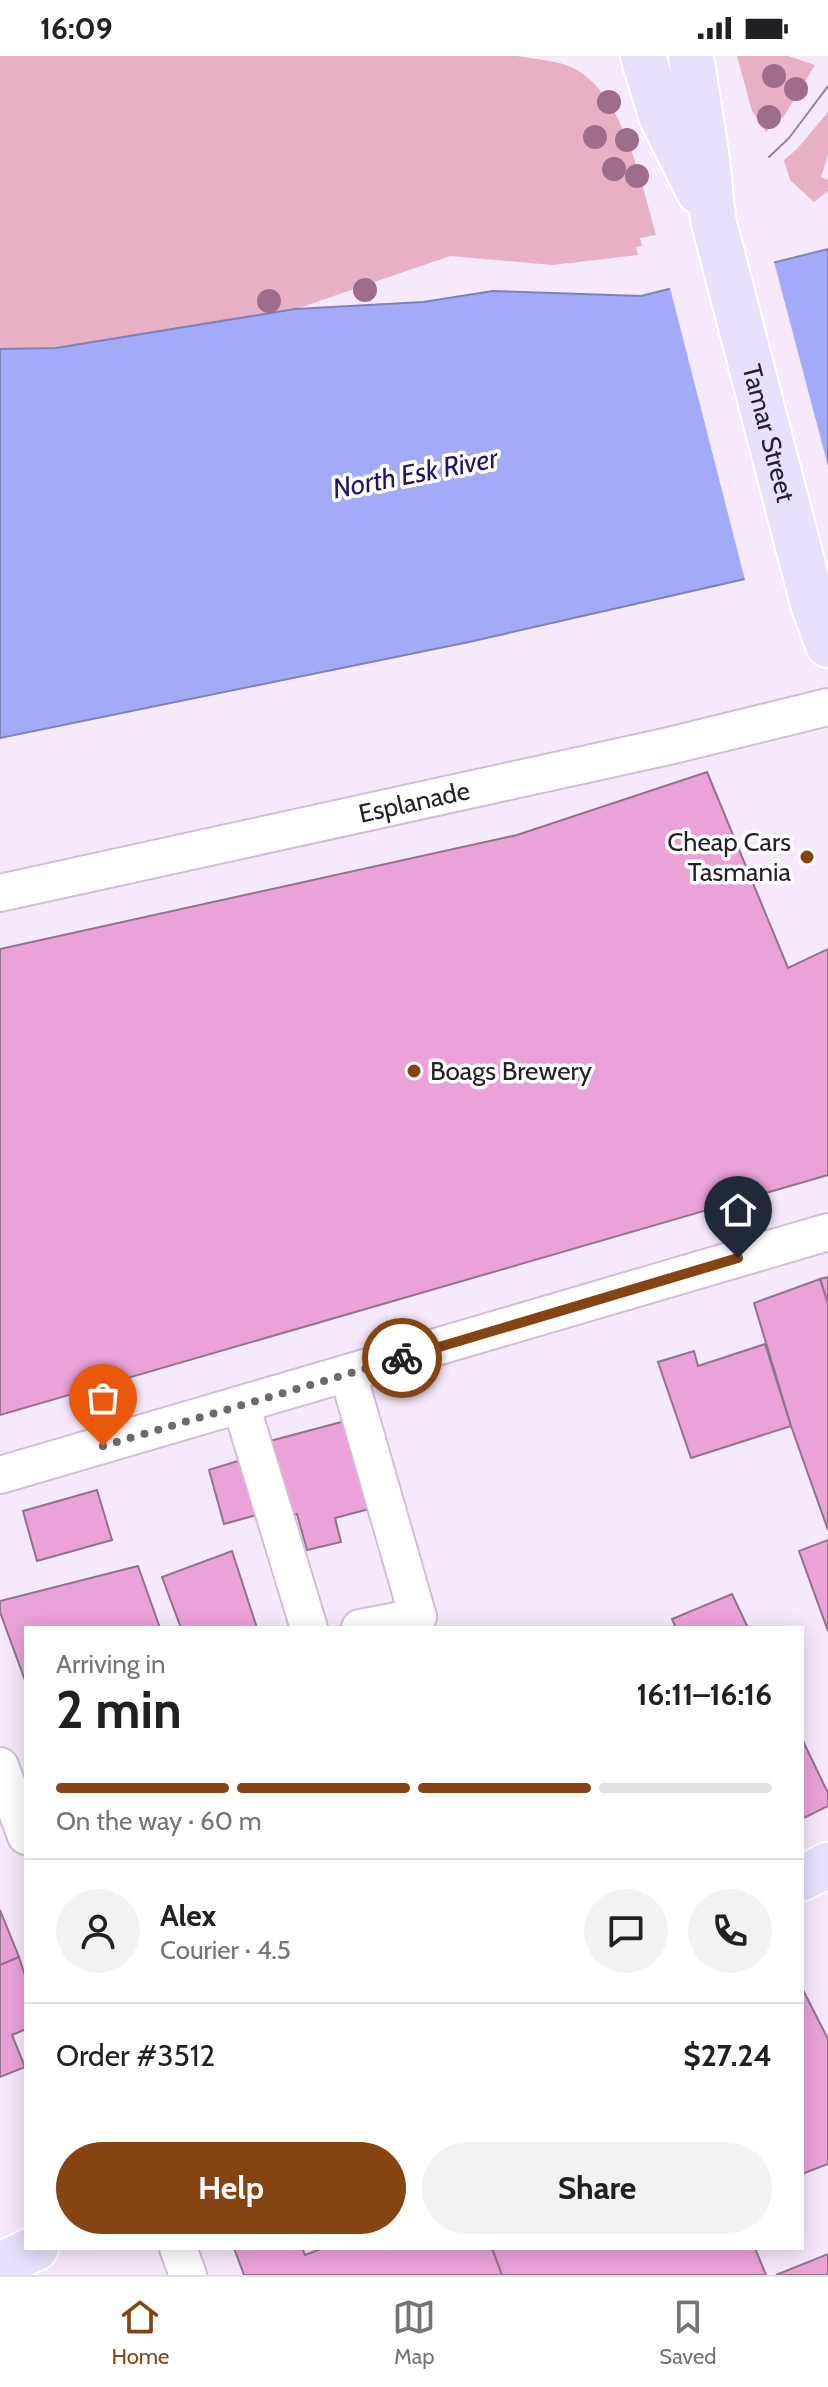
<!DOCTYPE html>
<html lang="en">
<head>
<meta charset="utf-8">
<style>
	body { margin:0; font-family:Cabin,sans-serif; background:#f2f2f2; color:#202124; height:100vh; display:flex; flex-direction:column; font-size:30px; white-space:nowrap }
	* { box-sizing:border-box; margin:0 }
	p { font-size:26px; color:#757577 }
	.icon { flex:none; width:44px; height:44px; fill:none; stroke:currentColor; stroke-width:2; stroke-linecap:round; stroke-linejoin:round }
	.map { position:relative; flex:1; overflow:hidden }
	.details { position:absolute; left:24px; top:1570px; width:780px; height:624px; display:flex; flex-direction:column; background:#fff; border-radius:0px; box-shadow:0 4px 20px #0003 }
	.details>* { flex:none }
	.pin { position:absolute; display:grid; place-items:center; width:68px; height:68px; color:#fff; margin:-82px -34px; border-radius:50% 50% 50% 0; rotate:-45deg; box-shadow:0 0 8px #0007 }
	.pin .icon { rotate:45deg }
	.courier { position:absolute; display:grid; place-items:center; width:80px; height:80px; margin:-40px; border:6px solid #864413; border-radius:50%; background:#fff; color:#222; box-shadow:0 2px 10px #0007 }
	.head em { font-style:normal; font-weight:800 }
	.head div { display:flex; flex-direction:column-reverse }
	.head { display:flex; align-items:center; justify-content:space-between; height:136px; padding:0 32px }
	h1 { font-size:52px; font-weight:800; line-height:60px }
	.bar { display:grid; grid-template-columns:repeat(4,1fr); gap:12px 8px; align-content:center; height:96px; padding:0 32px }
	.bar i { height:10px; border-radius:6px; background:#e0e0e0 }
	.bar .on { background:#864413 }
	.bar p { grid-column:span 4 }
	.line { display:flex; align-items:center; gap:20px; padding:0 32px; border-top:2px solid #e0e0e0 }
	.line div { flex:1 }
	.round { display:grid; place-items:center; flex:none; width:84px; height:84px; border-radius:42px; background:#f2f2f2 }
	.primary-button { display:flex; gap:16px; margin-top:auto; padding:16px 32px }
	.primary-button a { flex:1; height:92px; border-radius:48px; background:#864413; color:#fff; font-size:32px; font-weight:800; line-height:92px; text-align:center }
	.primary-button a+a { background:#f2f2f2; color:#202124 }
	.status { display:flex; justify-content:space-between; align-items:center; height:56px; padding:0 40px; background:#fff; direction:ltr }
	.status svg { height:22px; fill:currentColor }
	.tabs { display:flex; justify-content:space-around; align-items:center; height:112px; border-top:2px solid #e0e0e0; background:#fff; font-size:22px; color:#757577 }
	.tabs a { display:grid; justify-items:center; gap:4px }
	.tabs .on { color:#864413 }
	.map>svg:first-child { display:block }
	.green { fill:#e7b0c4 }
	.water { fill:#a3abf8; stroke:#7e81ba; stroke-width:2 }
	.pier { fill:#f7e9fc }
	.building { fill:#eba2d9; stroke:#92748a; stroke-width:2 }
	.lines { fill:none; stroke-linecap:round; stroke-linejoin:round }
	.minor-casing { stroke:#d3bddb; stroke-width:40 }
	.major-casing { stroke:#fff; stroke-width:48 }
	.minor { stroke:#fff; stroke-width:36 }
	.major { stroke:#e8e0fc; stroke-width:44 }
	.tram { stroke:#918695; stroke-width:2 }
	.tree { fill:#9d6d8b }
	.done { stroke:#706674; stroke-width:8; stroke-dasharray:0 14.4 }
	.route { stroke:#864413; stroke-width:10 }
	.poi-dot { fill:#864413; stroke:#fff; stroke-width:3 }
	.labels { text-anchor:middle; stroke-width:7; stroke-linejoin:round; paint-order:stroke }
	.street-label { font-size:26px; fill:#271f2a; stroke:#fff }
	.poi-label { font-size:26px; fill:#271f2a; stroke:#fff; text-anchor:end }
	.water-label { font-size:28px; font-style:italic; fill:#21156c; stroke:#fff }
</style>
</head>
<body>
<div class="status"><b>16:09</b><svg viewBox="0 0 49 12"><path d="M0 12V9h3v3zM5 12V6h3v6zM10 12V3h3v9zM15 12V0h3v12zM26 1h20v11H26zM47 4h2v5h-2z"/></svg></div>
<div class="map">
<svg width="828" height="2219" viewBox="0 0 828 2219">
	<rect width="100%" height="100%" fill="#f7e9fc"/>
	<g class="green">
		<path d="M0,0H517C533,3 551,4 566,9C622,28 642,129 656,179L640,182L642,190L636,191L638,199L552,209L450,200L296,253L56,292L0,293Z"/>
		<path d="M737,0H788L815,9L784,60L766,76L752,55Z"/>
		<path d="M828,56V99L821,121L828,124V135L814,146L790,124L784,104L797,93Z"/>
	</g>
	<path class="water" d="M828,193V504L469,586L0,682V293L56,292L295,253L423,246L493,235L641,240Z"/>
	<path class="pier" d="M773,202L828,410V509L746,528L669,228Z"/>
	<g class="building">
		<path d="M707,716L788,912L828,893V1119L0,1359V893L517,779Z"/>
		<path d="M828,1221V1248L820,1223Z"/>
		<path d="M820,1223L828,1248V1474L791,1370L754,1247Z"/>
		<path d="M765,1288L791,1370L691,1402L658,1306L694,1295L698,1310Z"/>
		<path d="M349,1364L373,1452L335,1462L341,1486L307,1494L297,1458L286,1461L266,1386Z"/>
		<path d="M244,1403L260,1458L224,1468L209,1414Z"/>
		<path d="M97,1434L112,1484L37,1505L23,1455Z"/>
		<path d="M828,1484V1575L799,1495Z"/>
		<path d="M232,1495L257,1572H181L162,1521Z"/>
		<path d="M138,1510L160,1572H26V1627L0,1556V1545Z"/>
		<path d="M732,1538L748,1572H676L672,1563Z"/>
		<path d="M802,1683L828,1737V1750L802,1763Z"/>
		<path d="M0,1854L19,1901L0,1909Z"/>
		<path d="M19,1901L26,1923V1973L12,1979L25,2011L0,2021V1909Z"/>
		<path d="M802,1932L828,1983V2108L802,2118Z"/>
		<path d="M234,2192H302L305,2199L323,2192H492L502,2219H244Z"/>
		<path d="M492,2192H755L766,2219H502Z"/>
		<path d="M828,2198V2219H776Z"/>
	</g>
	<g class="lines">
		<defs>
			<g id="minor">
				<path id="s1" d="M0,837L669,690L828,651"/>
				<path d="M348,1318L418,1561L360,1572"/>
				<path d="M241,1349L309,1572"/>
				<path d="M0,1419L828,1176"/>
				<path d="M0,1710L26,1780"/>
				<path d="M178,2192L188,2219"/>
			</g>
			<g id="major">
				<path d="M643,0L661,60L699,136"/>
				<path id="s2" d="M691,0L707,103L713,163L813,548L828,589"/>
				<path d="M802,1822L828,1809"/>
				<path d="M0,2209L36,2192"/>
			</g>
		</defs>
		<use href="#minor" class="minor-casing"/>
		<use href="#major" class="major-casing"/>
		<use href="#minor" class="minor"/>
		<use href="#major" class="major"/>
		<path class="tram" d="M769,101L789,82L828,30"/>
	</g>
	<g class="tree">
		<circle cx="774" cy="20" r="12"/>
		<circle cx="796" cy="33" r="12"/>
		<circle cx="609" cy="46" r="12"/>
		<circle cx="769" cy="61" r="12"/>
		<circle cx="595" cy="81" r="12"/>
		<circle cx="627" cy="84" r="12"/>
		<circle cx="614" cy="113" r="12"/>
		<circle cx="637" cy="120" r="12"/>
		<circle cx="365" cy="234" r="12"/>
		<circle cx="269" cy="245" r="12"/>
	</g>
	<g class="lines">
		<path class="done" d="M103,1390L402,1302"/>
		<path class="route" d="M402,1302L738,1202"/>
	</g>
	<g class="poi-dot">
		<circle cx="807" cy="801" r="8"/>
		<circle cx="414" cy="1015" r="8"/>
	</g>
	<g class="labels">
		<g class="street-label">
			<text dy="9" stroke="none"><textPath href="#s2" startOffset="386">Tamar Street</textPath></text>
			<text dy="9" stroke="none"><textPath href="#s1" startOffset="424">Esplanade</textPath></text>
		</g>
		<g class="poi-label">
			<text x="791" y="795">Cheap Cars<tspan x="791" dy="30">Tasmania</tspan></text>
			<text x="430" y="1024" text-anchor="start">Boags Brewery</text>
		</g>
		<g class="water-label">
			<text transform="translate(415 417) rotate(-11)" y="10">North Esk River</text>
		</g>
	</g>
</svg>
<div class="pin" style="left:103px;top:1390px;background:#ea580c"><svg class="icon" aria-label="bag" viewBox="0 0 24 24"><path d="M5 8h14l-1 12H6zM9 8a3 3 0 0 1 6 0"/></svg></div>
<div class="pin" style="left:738px;top:1202px;background:#1f2937"><svg class="icon" aria-label="home" viewBox="0 0 24 24"><path d="M3 11l9-7 9 7M6 9v11h12V9"/></svg></div>
<div class="courier" style="left:402px;top:1302px"><svg class="icon" aria-label="bike" viewBox="0 0 24 24"><circle cx="6" cy="16" r="4"/><circle cx="18" cy="16" r="4"/><path d="M6 16l4-8h5l3 8M10 8l3 8H6M13 5h3"/></svg></div>
<section class="details">
<div class="head"><div><h1>2 min</h1><p>Arriving in</p></div><em>16:11–16:16</em></div>
<div class="bar"><i class="on"></i><i class="on"></i><i class="on"></i><i></i><p>On the way · 60 m</p></div>
<div class="line" style="height:144px"><a class="round"><svg class="icon" aria-label="person" viewBox="0 0 24 24"><circle cx="12" cy="8" r="4"/><path d="M4 21q1-7 8-7t8 7"/></svg></a><div><b>Alex</b><p>Courier · 4.5</p></div><a class="round"><svg class="icon" aria-label="chat" viewBox="0 0 24 24"><path d="M4 5h16v11H9l-5 4z"/></svg></a><a class="round"><svg class="icon" aria-label="phone" viewBox="0 0 24 24"><path d="M5 4h4l2 5-3 2q2 4 5 5l2-3 5 2v4C11 20 4 13 5 4z"/></svg></a></div>
<div class="line" style="height:104px"><div>Order #3512</div><b>$27.24</b></div>
<div class="primary-button"><a>Help</a><a>Share</a></div>
</section>
</div>
<nav class="tabs">
<a class="on"><svg class="icon" aria-label="home" viewBox="0 0 24 24"><path d="M3 11l9-7 9 7M6 9v11h12V9"/></svg>Home</a>
<a><svg class="icon" aria-label="map" viewBox="0 0 24 24"><path d="M3 6l6-2 6 2 6-2v14l-6 2-6-2-6 2zM9 4v14M15 6v14"/></svg>Map</a>
<a><svg class="icon" aria-label="saved" viewBox="0 0 24 24"><path d="M7 4h10v16l-5-4-5 4z"/></svg>Saved</a>
</nav>
</body>
</html>
